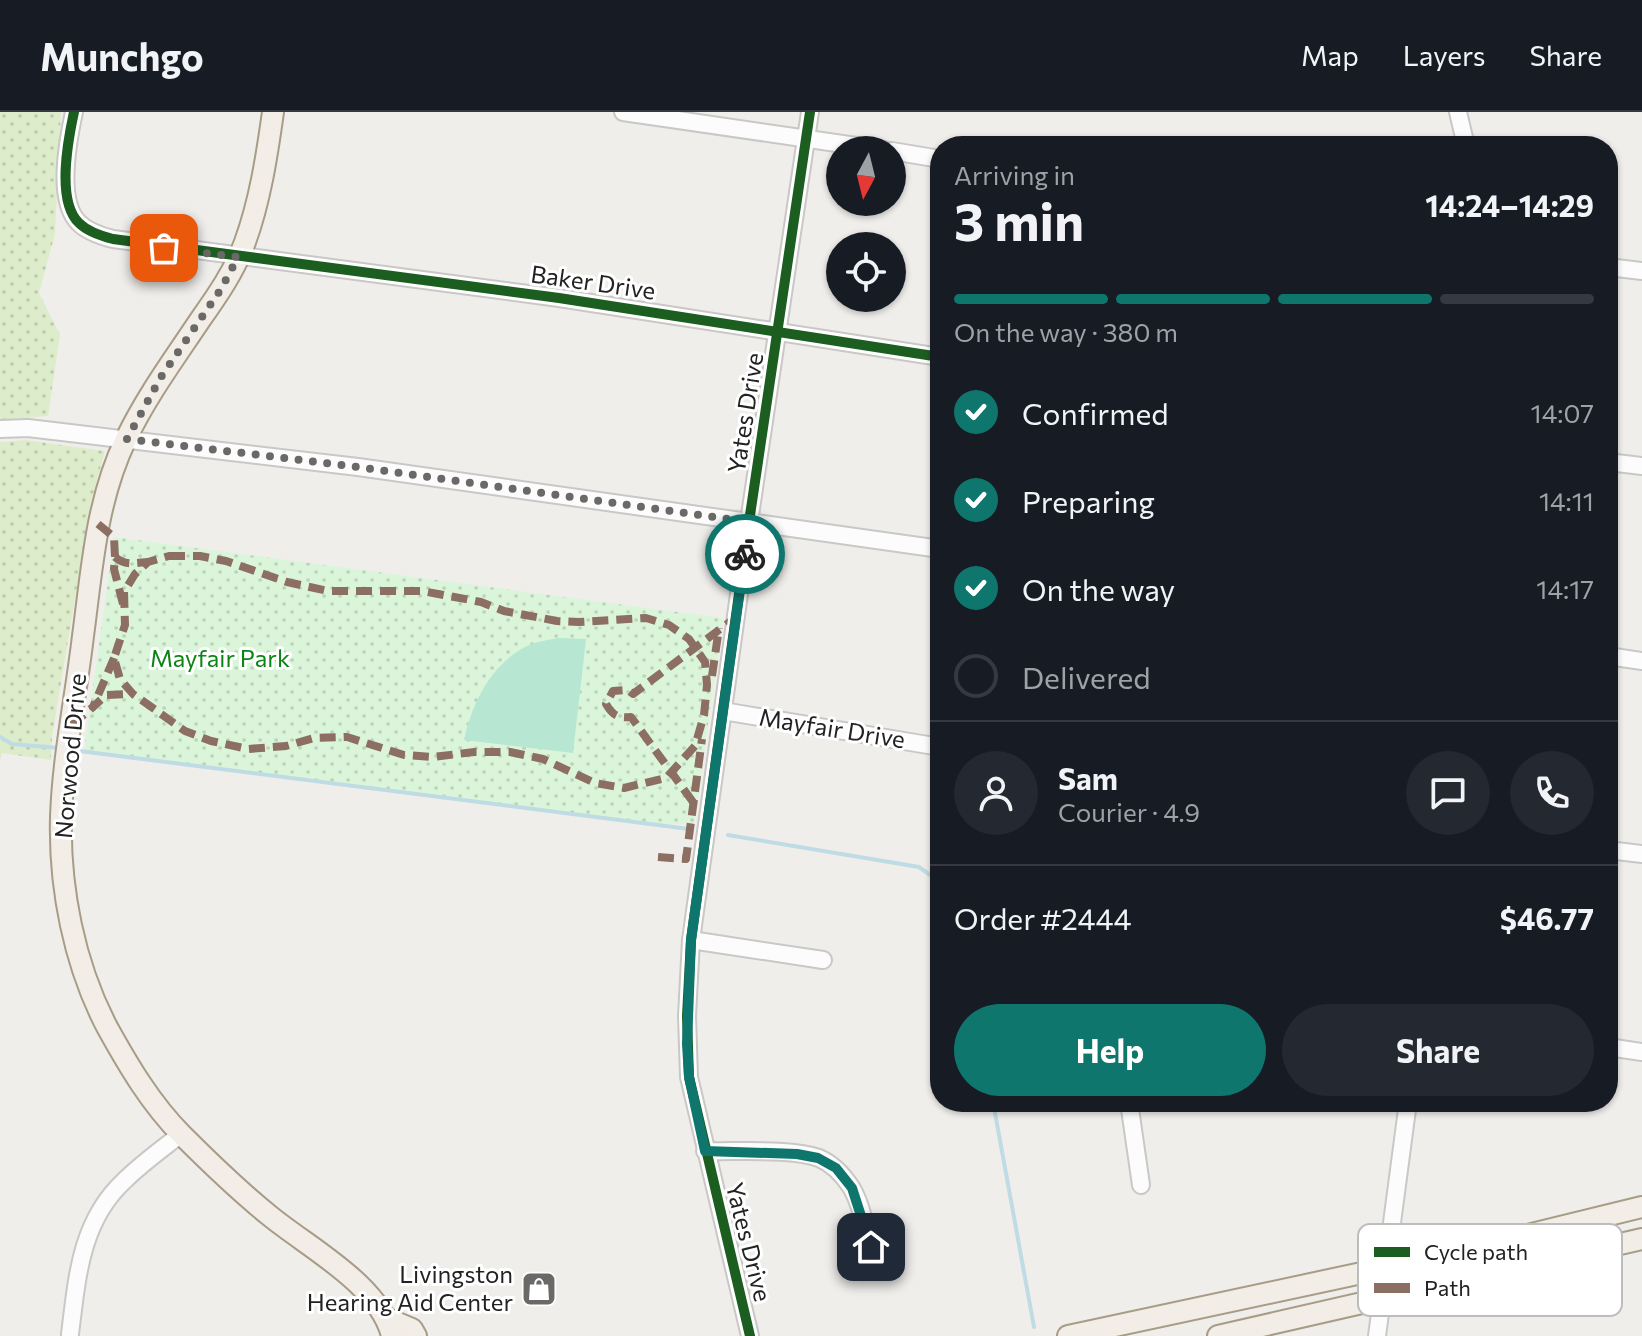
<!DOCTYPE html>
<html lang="en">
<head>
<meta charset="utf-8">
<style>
	body { margin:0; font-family:Commissioner,sans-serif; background:#242831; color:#f1f3f6; height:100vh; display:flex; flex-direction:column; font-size:30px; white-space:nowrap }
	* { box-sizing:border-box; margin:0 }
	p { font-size:26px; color:#9ea1a6 }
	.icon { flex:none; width:44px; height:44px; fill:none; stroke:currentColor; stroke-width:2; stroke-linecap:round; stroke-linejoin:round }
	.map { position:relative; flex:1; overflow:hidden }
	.side { position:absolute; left:930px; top:24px; width:688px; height:976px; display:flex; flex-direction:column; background:#171b24; border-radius:32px; box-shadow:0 2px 6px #0004 }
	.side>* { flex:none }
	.needle { width:52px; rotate:187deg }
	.tools { position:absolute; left:826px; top:24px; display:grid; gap:16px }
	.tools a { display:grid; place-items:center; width:80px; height:80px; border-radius:50%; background:#171b24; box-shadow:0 2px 6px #0004; font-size:40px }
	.pin { position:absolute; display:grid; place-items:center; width:68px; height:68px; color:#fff; margin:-34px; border-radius:16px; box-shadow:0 4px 12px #0006 }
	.courier { position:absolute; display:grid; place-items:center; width:80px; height:80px; margin:-40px; border:6px solid #0f766e; border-radius:50%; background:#fff; color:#222; box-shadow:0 2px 10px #0007 }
	.overview em { font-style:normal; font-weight:700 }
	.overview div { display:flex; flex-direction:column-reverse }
	.overview { display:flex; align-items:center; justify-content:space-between; height:136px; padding:0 24px }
	h1 { font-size:52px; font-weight:700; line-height:60px }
	.bar { display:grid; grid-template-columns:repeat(4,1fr); gap:12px 8px; align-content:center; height:96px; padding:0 24px }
	.bar i { height:10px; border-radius:6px; background:#363941 }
	.bar .on { background:#0f766e }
	.bar p { grid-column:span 4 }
	.line { display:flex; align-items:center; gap:20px; padding:0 24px; border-top:2px solid #363941 }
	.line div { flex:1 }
	.round { display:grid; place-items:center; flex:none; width:84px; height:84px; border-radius:42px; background:#242831 }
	ol { padding:0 24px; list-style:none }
	li { display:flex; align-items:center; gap:24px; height:88px }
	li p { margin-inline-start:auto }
	li .icon { padding:8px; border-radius:50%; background:#0f766e; color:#fff; stroke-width:4 }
	li:last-child { color:#9ea1a6 }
	li i { width:44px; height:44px; border:4px solid #363941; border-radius:50% }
	.primary-button { display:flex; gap:16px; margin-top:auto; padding:16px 24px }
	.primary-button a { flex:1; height:92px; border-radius:48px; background:#0f766e; color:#fff; font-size:32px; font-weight:700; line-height:92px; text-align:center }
	.primary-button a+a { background:#242831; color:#f1f3f6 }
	header { display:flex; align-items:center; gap:48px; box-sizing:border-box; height:112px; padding:0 40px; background:#171b24; border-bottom:2px solid #363941 }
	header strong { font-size:38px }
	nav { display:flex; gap:44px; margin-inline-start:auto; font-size:28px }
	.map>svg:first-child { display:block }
	.grass { fill:url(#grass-dots) }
	.park { fill:url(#park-dots) }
	.pitch { fill:#b7e6d2 }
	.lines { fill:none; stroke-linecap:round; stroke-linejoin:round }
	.stream { stroke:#bfdbe3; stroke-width:4 }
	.minor-casing { stroke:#c9c8c7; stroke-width:20 }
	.major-casing { stroke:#a79c86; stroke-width:24 }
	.minor { stroke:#fdfcfc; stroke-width:16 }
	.major { stroke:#f3ede7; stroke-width:20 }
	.quiet { stroke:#8d6e63; stroke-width:8; stroke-dasharray:16 8; stroke-linecap:butt }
	.cycleway-casing { stroke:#fff; stroke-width:15 }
	.cycleway { stroke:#1b5e20; stroke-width:10 }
	.done { stroke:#6a6968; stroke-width:8; stroke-dasharray:0 14.4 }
	.route { stroke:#0f766e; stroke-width:10 }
	.labels { text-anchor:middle; stroke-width:6; stroke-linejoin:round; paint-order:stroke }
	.street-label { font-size:24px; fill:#222; stroke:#fff }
	.park-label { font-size:24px; fill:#0c8416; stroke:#fff }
	.poi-label { font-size:24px; fill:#222; stroke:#fff; text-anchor:end }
	.key { fill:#fff; stroke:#bdbdbd; stroke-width:2 }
	.key-label { font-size:22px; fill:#222 }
</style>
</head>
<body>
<header>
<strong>Munchgo</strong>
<nav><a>Map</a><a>Layers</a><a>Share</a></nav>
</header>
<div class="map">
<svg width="1642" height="1224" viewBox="0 0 1642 1224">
	<defs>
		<pattern id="grass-dots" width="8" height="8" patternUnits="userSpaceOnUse" patternTransform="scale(2)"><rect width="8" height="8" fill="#ddeccb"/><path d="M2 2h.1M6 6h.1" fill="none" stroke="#bdcaae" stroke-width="1.8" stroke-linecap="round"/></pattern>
		<pattern id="park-dots" width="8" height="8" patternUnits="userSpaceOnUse" patternTransform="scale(2)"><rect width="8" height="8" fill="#daf5da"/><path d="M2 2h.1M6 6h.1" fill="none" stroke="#bbd2bb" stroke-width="1.8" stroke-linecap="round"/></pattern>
	</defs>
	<rect width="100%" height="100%" fill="#f0eeeb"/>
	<g class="grass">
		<path d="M0,0H61L55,122L39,181L60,223L48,304L0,308Z"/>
		<path d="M25,328L105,339L91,390L52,625L51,648L2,641L0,649V330Z"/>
	</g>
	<path class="park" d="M114,425L723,506L694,712L651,713L84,639Z"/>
	<path class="pitch" d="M558,526L586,527L573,641L464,628C472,591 491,552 527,534C536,530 548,528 558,526Z"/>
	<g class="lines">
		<g class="stream">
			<path d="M0,625L12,632L59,636"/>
			<path d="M72,638L689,717"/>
			<path d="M728,723L919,755L940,770"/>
			<path d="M993,990L1034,1215"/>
		</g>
		<defs>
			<g id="minor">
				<path d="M74,0C68,28 56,89 79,111C87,119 101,124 113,127L559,186L940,245"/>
				<path d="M623,0L884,38"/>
				<path d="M1458,0L1466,34"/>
				<path d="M892,39L940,47"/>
				<path d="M1608,155L1642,159"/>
				<path d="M0,317L28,316L358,355L940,437"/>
				<path d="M1608,350L1642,354"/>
				<path d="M1608,544L1642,549"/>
				<path d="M723,599L940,635"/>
				<path d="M1608,738L1642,742"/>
				<path d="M691,828L823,848"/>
				<path d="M1608,935L1642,940"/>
				<path d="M1129,990L1141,1073"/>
				<path d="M705,1039C735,1040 792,1036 819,1046C833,1052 843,1063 851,1075C862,1093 865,1116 871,1135"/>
				<path d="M70,1222C77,1167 80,1110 124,1069C141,1052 162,1037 181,1022"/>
				<path d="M750,1224L689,965L687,904L691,828L749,410L810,0"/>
				<path d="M1377,1224L1408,990"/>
			</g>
			<g id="major">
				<path d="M273,0C267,43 260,89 245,130C235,158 217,184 200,208C174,247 146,285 126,327C96,389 92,457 83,524C76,584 63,645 61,705C59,775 74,852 107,915C128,953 151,992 182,1023C210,1051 239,1079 270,1104C309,1136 380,1173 392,1224"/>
				<path d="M388,1207L412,1217L416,1224"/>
				<path d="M1068,1224L1441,1144L1642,1095"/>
				<path d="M1218,1224L1642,1127"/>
			</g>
		</defs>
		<use href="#minor" class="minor-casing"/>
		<use href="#major" class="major-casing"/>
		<use href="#minor" class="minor"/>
		<use href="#major" class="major"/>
		<g class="quiet">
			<path d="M98,412L114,425L115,445"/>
			<path d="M169,444H200L226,449L287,470L328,479H422L481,490L504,499L557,509L579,510L646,506L669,513L689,527L705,550L707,573L704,603L695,634L666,666L624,676L595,671L543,647L510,640H474L433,645L404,643L347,625L314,626L286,634L248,637L211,629L185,619L133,582L120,567L114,546L125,513L124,480L135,462L148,450Z"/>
			<path d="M123,492L114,457L115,445C125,454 135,451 148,450"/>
			<path d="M114,546L93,595L106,583L133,582"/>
			<path d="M712,564L719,516"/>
			<path d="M72,613L93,595"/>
			<path d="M693,690L631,605C618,606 613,604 606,592L613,579L628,578L633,582L735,506"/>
			<path d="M658,745L686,747L702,627"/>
		</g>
		<defs>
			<g id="cycleway">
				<path d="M74,0C68,28 56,89 79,111C87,119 101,124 113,127L559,186L940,245"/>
				<path d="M750,1224L689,965L687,904L691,828L749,410L810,0"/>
			</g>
		</defs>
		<use href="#cycleway" class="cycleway-casing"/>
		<use href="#cycleway" class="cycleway"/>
	</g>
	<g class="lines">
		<path class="done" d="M164,136L238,145L221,177L161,265L127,327L358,355L749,410L745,442"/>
		<path class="route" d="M745,442L691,828L687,932L689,965L705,1039L797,1042L818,1046L836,1056L852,1076L871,1135"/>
	</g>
	<defs>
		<symbol id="shop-square" viewBox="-11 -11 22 22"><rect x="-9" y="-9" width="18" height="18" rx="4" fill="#6a6968" stroke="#fff"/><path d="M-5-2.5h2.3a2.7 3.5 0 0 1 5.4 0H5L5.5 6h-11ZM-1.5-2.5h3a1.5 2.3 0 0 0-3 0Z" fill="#fff"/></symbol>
	</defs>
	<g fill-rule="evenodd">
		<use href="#shop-square" x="519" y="1157" width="40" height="40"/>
	</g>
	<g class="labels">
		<g class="street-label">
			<text transform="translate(593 171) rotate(8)" y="8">Baker Drive</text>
			<text transform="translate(746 301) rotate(-81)" y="8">Yates Drive</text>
			<text transform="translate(832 617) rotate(9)" y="8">Mayfair Drive</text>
			<text transform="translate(71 644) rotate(-85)" y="8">Norwood Drive</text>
			<text transform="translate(748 1130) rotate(76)" y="8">Yates Drive</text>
		</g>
		<g class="park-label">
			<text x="220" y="555">Mayfair Park</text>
		</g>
		<g class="poi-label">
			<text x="513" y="1171">Livingston<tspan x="513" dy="28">Hearing Aid Center</tspan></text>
		</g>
	</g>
	<rect x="1358" y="1112" width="264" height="92" rx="12" class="key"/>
	<rect x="1374" y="1135" width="36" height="10" fill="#1b5e20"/>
	<rect x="1374" y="1171" width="36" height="10" fill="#8d6e63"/>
	<g class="key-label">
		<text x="1424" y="1148">Cycle path</text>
		<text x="1424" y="1184">Path</text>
	</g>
</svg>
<div class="tools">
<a><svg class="needle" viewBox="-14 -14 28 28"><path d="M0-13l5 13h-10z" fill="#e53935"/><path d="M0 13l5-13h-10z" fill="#9ea1a6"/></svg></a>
<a><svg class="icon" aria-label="locate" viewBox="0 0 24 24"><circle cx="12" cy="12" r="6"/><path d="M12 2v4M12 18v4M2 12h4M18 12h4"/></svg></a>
</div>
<div class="pin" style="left:164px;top:136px;background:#ea580c"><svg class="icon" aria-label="bag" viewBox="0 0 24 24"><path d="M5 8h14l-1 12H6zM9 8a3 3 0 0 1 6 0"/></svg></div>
<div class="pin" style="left:871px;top:1135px;background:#1f2937"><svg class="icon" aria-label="home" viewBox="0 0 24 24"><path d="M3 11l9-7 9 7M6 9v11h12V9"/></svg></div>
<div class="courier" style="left:745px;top:442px"><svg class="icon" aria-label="bike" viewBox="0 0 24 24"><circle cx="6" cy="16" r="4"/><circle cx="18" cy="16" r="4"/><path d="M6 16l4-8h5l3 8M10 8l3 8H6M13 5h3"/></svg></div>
<section class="side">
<div class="overview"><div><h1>3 min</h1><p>Arriving in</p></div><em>14:24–14:29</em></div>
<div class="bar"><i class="on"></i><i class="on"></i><i class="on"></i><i></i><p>On the way · 380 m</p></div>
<ol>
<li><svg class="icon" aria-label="check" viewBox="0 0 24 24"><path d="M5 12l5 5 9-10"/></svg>Confirmed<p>14:07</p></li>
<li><svg class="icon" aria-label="check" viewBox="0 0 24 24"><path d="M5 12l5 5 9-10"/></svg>Preparing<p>14:11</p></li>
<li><svg class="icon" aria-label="check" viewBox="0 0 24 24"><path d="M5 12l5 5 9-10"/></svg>On the way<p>14:17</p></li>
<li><i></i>Delivered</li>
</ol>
<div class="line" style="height:144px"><a class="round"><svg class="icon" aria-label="person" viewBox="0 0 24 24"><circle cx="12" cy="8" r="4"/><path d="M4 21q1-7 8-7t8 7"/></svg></a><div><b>Sam</b><p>Courier · 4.9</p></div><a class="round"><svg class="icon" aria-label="chat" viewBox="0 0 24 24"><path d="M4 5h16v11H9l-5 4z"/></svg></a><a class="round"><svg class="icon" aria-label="phone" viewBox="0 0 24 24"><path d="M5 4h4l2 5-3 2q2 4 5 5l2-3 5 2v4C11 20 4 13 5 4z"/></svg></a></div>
<div class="line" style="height:104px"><div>Order #2444</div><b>$46.77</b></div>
<div class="primary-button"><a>Help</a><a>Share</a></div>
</section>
</div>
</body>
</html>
